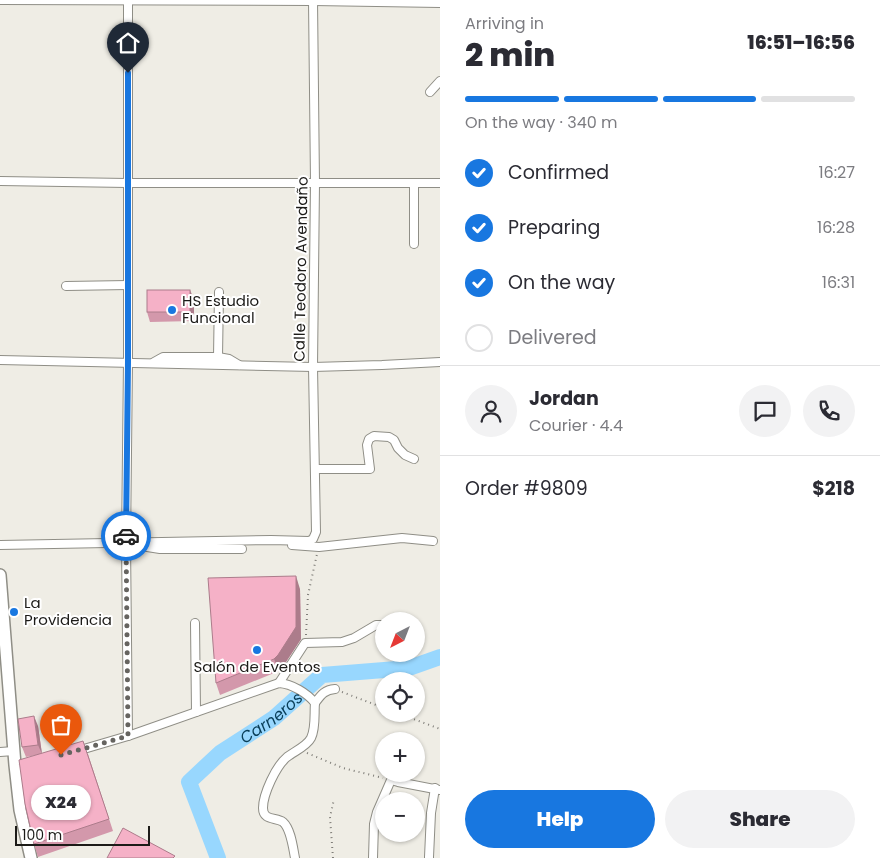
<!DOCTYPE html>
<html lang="en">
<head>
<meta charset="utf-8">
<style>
	body { margin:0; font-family:Poppins,sans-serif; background:#f2f2f3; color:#2b2b33; height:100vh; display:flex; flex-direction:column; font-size:19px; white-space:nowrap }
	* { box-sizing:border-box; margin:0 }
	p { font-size:16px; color:#7c7c81 }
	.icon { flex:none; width:28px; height:28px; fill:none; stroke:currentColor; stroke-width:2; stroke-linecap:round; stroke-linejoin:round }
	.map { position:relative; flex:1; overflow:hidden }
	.panel { display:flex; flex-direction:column; background:#fff; width:440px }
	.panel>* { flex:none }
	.needle { width:32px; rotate:222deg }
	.tools { position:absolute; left:375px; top:612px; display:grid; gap:10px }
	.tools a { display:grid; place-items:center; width:50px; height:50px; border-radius:50%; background:#fff; box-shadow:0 1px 4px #0004; font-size:25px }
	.scale { position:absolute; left:15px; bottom:12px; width:135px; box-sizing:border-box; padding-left:5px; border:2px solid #1c1b18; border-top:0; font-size:14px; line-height:18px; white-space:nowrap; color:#1c1b18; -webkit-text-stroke:4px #fff; paint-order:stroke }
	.pin { position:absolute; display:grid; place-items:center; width:42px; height:42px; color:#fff; margin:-51px -21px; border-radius:50% 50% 50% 0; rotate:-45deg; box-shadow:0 0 5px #0007 }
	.pin .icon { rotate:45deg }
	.courier { position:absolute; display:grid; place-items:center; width:50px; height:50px; margin:-25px; border:4px solid #1877e0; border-radius:50%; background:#fff; color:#222; box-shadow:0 1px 6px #0007 }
	.bubble { position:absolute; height:35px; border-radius:18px; background:#fff; box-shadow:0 1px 4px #0004; font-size:16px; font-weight:800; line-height:35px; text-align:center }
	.summary em { font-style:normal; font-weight:800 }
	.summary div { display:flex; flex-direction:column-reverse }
	.summary { display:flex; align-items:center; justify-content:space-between; height:85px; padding:0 25px }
	h1 { font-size:32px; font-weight:800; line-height:38px }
	.bar { display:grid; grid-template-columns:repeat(4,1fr); gap:8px 5px; align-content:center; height:60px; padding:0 25px }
	.bar i { height:6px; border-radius:4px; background:#e1e1e2 }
	.bar .current { background:#1877e0 }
	.bar p { grid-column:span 4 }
	.line { display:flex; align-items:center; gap:12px; padding:0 25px; border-top:1px solid #e1e1e2 }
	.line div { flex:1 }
	.round { display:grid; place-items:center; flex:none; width:52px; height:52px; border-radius:26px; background:#f2f2f3 }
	ol { padding:0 25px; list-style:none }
	li { display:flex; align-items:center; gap:15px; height:55px }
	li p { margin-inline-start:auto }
	li .icon { padding:5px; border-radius:50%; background:#1877e0; color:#fff; stroke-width:4 }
	li:last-child { color:#7c7c81 }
	li i { width:28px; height:28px; border:2px solid #e1e1e2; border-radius:50% }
	.cta { display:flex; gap:10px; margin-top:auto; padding:10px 25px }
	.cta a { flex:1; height:58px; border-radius:30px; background:#1877e0; color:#fff; font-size:20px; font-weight:800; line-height:58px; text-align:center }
	.cta a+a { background:#f2f2f3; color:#2b2b33 }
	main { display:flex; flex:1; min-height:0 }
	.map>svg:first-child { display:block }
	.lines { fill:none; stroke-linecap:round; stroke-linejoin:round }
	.river { stroke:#98d7fe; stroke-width:16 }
	.minor-casing { stroke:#8f8e86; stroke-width:10 }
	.secondary-casing { stroke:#8f8e86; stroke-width:14 }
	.path { stroke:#7f7d78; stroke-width:2; stroke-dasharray:1 4; stroke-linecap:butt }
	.minor { stroke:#fff; stroke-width:8 }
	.secondary { stroke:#fff; stroke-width:11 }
	.wall { fill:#d398ab }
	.shaded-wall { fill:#ac7c8b }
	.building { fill:#f5b1c7; stroke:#ac7c8b }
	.done { stroke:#666460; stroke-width:5; stroke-dasharray:0 9 }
	.route { stroke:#1877e0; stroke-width:6 }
	.poi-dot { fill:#1877e0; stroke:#fff; stroke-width:2 }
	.labels { text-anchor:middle; stroke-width:4; stroke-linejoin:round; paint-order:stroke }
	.street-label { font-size:15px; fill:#1c1b18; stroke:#fff }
	.poi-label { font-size:15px; fill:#1c1b18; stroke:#fff; text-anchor:start }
	.water-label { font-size:16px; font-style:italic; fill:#093e58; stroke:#fff }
</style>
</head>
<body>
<main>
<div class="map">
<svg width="440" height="858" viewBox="0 0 440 858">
	<rect width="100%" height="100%" fill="#efede5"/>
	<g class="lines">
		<path class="river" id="s1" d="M218,858L189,782L220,753L274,718L322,675L409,668L440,657"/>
		<defs>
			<g id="minor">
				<path d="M0,0L313,1L440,3"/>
				<path d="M430,92L440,81"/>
				<path d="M0,181L127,183H440"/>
				<path d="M414,244V183"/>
				<path d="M66,286L128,285"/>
				<path d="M218,357L219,292"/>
				<path d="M0,360L313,367L382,365L440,362"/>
				<path d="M154,362L163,357H218L229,359L239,365"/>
				<path d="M315,469H370L367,445L369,439L374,436L389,437L394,440L398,448L405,455L414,459"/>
				<path d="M0,545L271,540L309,541L313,539L316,532L313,367L315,183L313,0"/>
				<path d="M292,545L319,547L402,538L433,541"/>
				<path d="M141,546L160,549H242"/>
				<path d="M195,623L196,712"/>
				<path d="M279,683L305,643L342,642L354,638L376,625H384"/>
				<path d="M315,703C321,695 324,690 335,689"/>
				<path d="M128,736L126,543L128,362V0"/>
				<path d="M77,751L128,736L279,683C292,684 307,693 315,703C314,713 316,728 311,738C307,746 295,751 287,757C276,766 263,794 263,808C263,821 276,817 283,822C291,829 293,848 295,858"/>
				<path d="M0,752L14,751"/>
				<path d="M429,857L431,813L435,788"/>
				<path d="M373,858L374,824L377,812L391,780L398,782L440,790"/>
			</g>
			<path id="secondary" d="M0,575L15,765L20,810L31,858"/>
		</defs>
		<use href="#minor" class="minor-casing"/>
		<use href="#secondary" class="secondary-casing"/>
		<g class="path">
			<path d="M306,635L308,595L317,554"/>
			<path d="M342,692L384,708"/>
			<path d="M400,714L440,729"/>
			<path d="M307,753L343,768L383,778"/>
			<path d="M333,858L330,817L334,799"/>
		</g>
		<use href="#minor" class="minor"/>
		<use href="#secondary" class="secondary"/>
	</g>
	<g class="wall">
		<path d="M194,299V321L150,322L147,312Z"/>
		<path d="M300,589L301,639L282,668L279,671L220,695L216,683Z"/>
		<path d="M38,726L42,754H88L113,831L38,857L34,844L37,755L26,757L22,747Z"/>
	</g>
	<g class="shaded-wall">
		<path d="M190,290L194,299V321L190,312Z"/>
		<path d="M296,576L300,589L301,639L282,668L279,671L274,659Z"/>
		<path d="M34,716L38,726L42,754L38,745Z"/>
	</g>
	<g class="building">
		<rect x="147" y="290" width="43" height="22"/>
		<path d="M296,576V627L278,655L274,659L216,683L208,578Z"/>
		<path d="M34,716L38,745L22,747L18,719Z"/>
		<path d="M83,741L109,819L34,844L25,804L19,760Z"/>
		<path d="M123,828L175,856L173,858H107Z"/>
	</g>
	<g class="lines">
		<path class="done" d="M61,755L128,736L126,536"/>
		<path class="route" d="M126,536L128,362V73"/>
	</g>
	<g class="poi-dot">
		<circle cx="172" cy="310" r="5"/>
		<circle cx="14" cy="612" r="5"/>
		<circle cx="257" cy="650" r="5"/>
	</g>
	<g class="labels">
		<g class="street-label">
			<text transform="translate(301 269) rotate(-89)" y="5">Calle Teodoro Avendaño</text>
		</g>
		<g class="poi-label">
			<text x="182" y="306">HS Estudio<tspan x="182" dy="17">Funcional</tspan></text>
			<text x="24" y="608">La<tspan x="24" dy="17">Providencia</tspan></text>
			<text x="257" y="672" text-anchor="middle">Salón de Eventos</text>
		</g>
		<g class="water-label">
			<text dy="6" stroke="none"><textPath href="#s1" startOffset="186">Carneros</textPath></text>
		</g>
	</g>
</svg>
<div class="tools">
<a><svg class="needle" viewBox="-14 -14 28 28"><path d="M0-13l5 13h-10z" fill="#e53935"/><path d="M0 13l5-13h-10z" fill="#7c7c81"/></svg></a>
<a><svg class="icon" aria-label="locate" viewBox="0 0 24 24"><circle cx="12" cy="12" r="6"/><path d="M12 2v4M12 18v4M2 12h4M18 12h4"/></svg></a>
<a>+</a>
<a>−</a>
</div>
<div class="scale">100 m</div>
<div class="pin" style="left:61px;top:755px;background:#ea580c"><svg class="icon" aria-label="bag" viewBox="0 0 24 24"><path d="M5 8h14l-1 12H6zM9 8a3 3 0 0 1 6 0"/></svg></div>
<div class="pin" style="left:128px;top:73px;background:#1f2937"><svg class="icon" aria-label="home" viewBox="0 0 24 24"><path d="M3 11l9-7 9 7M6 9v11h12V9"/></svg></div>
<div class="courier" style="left:126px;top:536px"><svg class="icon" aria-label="car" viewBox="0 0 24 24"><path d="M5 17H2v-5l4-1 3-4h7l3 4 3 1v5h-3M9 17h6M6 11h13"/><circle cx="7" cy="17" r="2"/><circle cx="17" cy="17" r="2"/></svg></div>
<div class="bubble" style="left:31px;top:785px;width:60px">X24</div>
</div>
<section class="panel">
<div class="summary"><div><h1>2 min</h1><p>Arriving in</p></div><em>16:51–16:56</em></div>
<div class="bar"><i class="current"></i><i class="current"></i><i class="current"></i><i></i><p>On the way · 340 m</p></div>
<ol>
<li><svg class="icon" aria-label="check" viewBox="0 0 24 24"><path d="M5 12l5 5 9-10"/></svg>Confirmed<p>16:27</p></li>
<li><svg class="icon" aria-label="check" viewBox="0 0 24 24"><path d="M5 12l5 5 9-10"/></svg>Preparing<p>16:28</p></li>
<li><svg class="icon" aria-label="check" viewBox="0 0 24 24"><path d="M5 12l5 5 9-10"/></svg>On the way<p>16:31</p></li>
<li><i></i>Delivered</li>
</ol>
<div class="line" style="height:90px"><a class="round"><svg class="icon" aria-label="person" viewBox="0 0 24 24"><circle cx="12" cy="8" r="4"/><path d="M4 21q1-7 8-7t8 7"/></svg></a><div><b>Jordan</b><p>Courier · 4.4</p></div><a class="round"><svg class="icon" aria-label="chat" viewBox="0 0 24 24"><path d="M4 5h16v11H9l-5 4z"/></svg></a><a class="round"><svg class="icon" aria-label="phone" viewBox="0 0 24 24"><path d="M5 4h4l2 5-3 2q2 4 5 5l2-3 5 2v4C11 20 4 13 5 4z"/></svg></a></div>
<div class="line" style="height:65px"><div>Order #9809</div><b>$218</b></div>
<div class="cta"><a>Help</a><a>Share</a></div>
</section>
</main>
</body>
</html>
